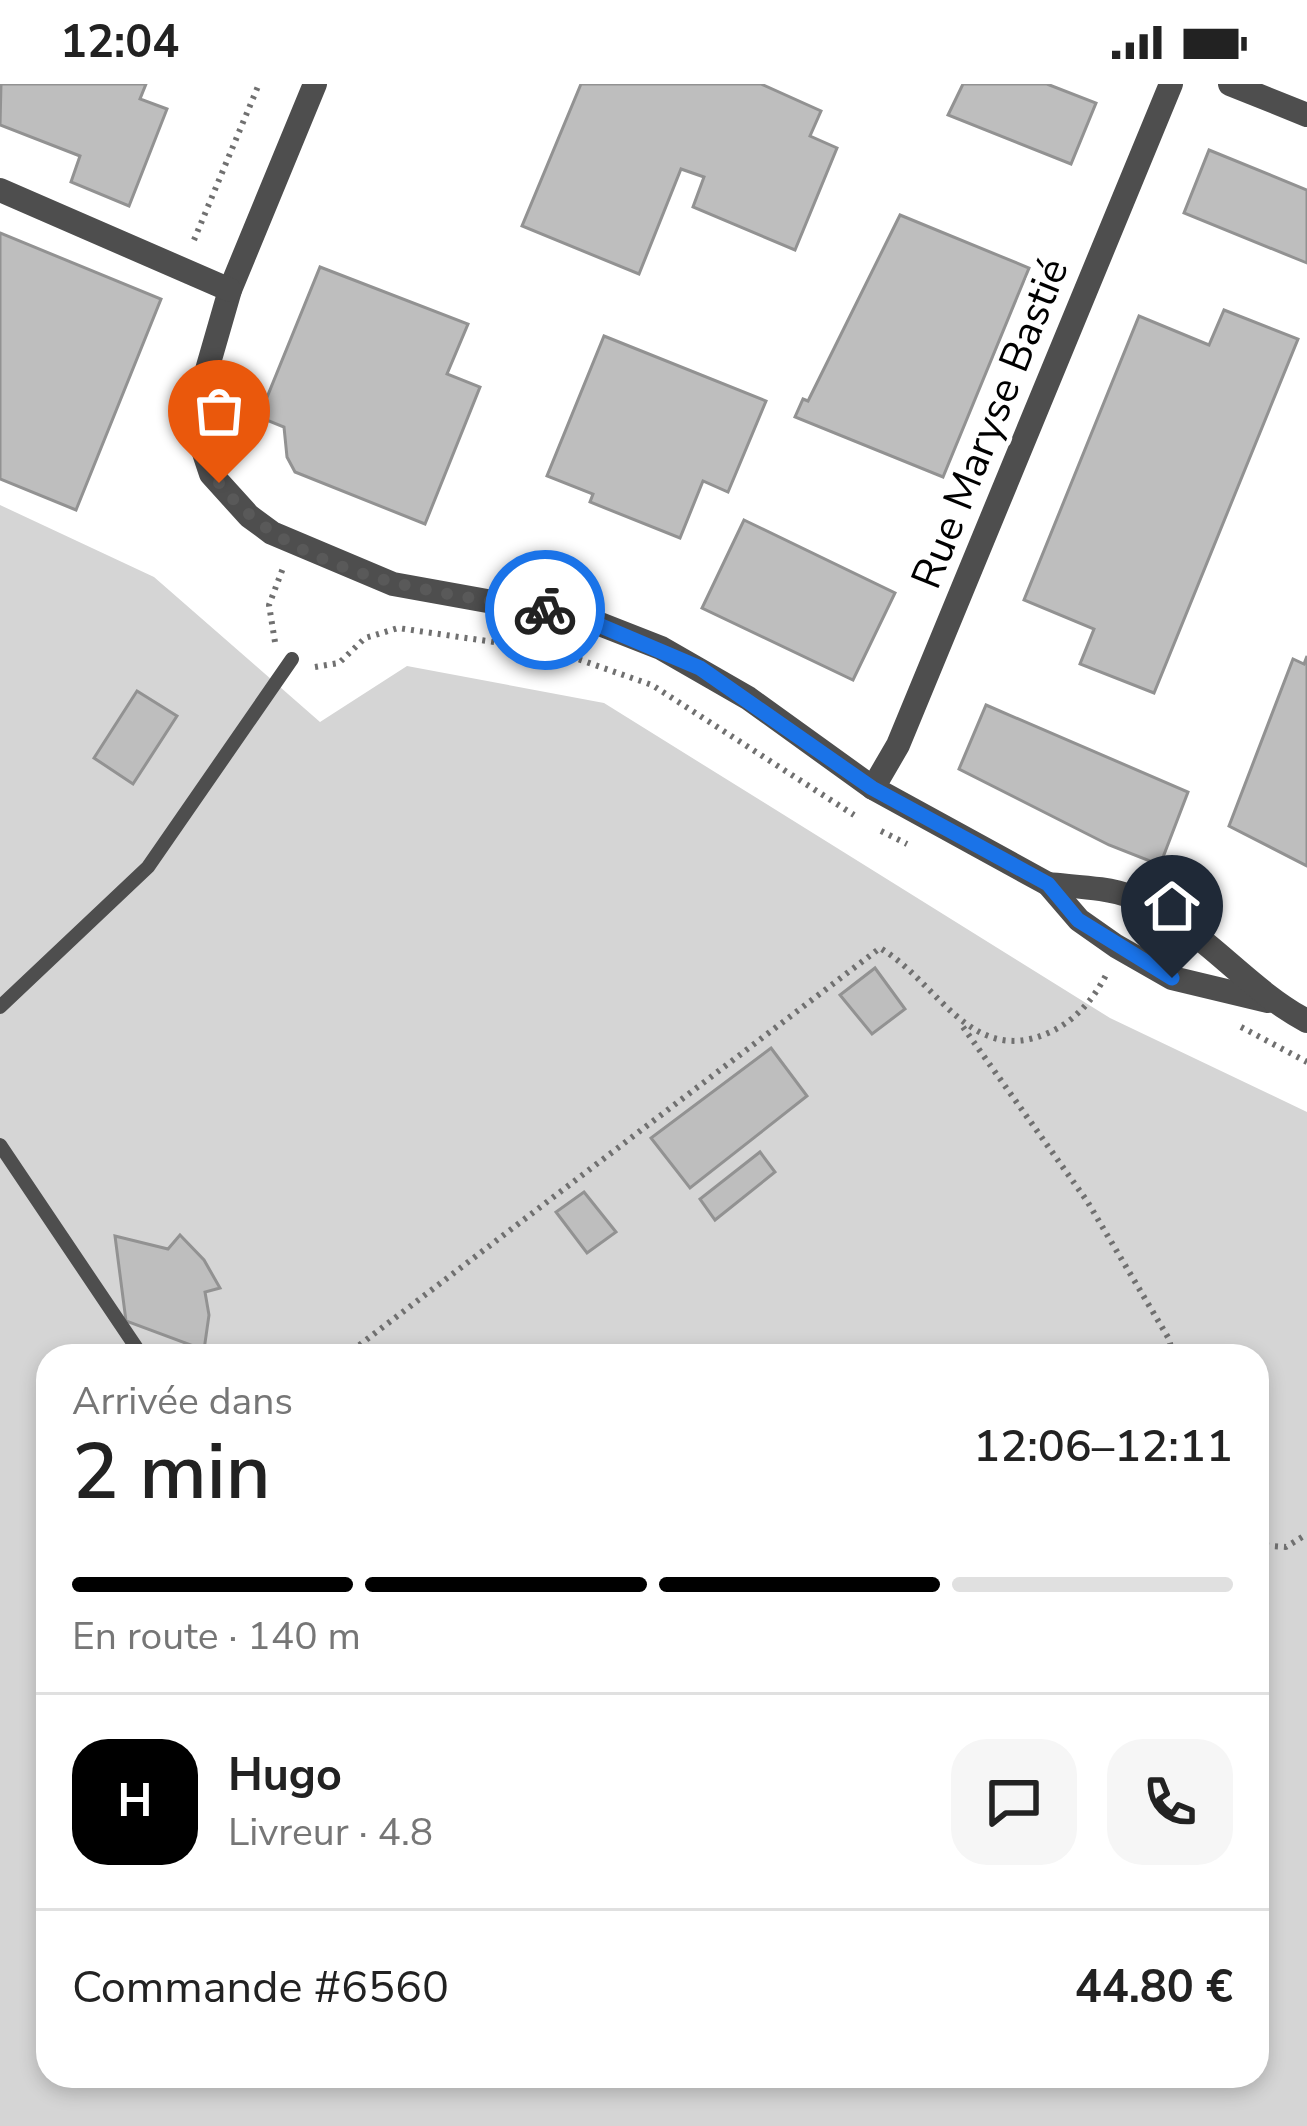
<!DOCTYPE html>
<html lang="fr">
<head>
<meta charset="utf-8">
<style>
	body { margin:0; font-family:"Nunito Sans",sans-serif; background:#f6f6f6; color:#222; height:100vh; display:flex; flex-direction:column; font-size:45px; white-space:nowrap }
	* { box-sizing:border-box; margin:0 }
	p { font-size:39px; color:#767676 }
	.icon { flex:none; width:66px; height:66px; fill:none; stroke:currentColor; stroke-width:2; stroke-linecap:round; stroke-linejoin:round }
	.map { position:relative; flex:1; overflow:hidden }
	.details { position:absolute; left:36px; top:1260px; width:1233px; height:744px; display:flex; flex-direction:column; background:#fff; border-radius:36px; box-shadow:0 6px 18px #0003 }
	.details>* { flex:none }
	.pin { position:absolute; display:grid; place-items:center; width:102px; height:102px; color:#fff; margin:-123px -51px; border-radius:50% 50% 50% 0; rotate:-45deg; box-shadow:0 0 12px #0007 }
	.pin .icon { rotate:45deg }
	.courier { position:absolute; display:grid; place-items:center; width:120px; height:120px; margin:-60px; border:9px solid #1a73e8; border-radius:50%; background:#fff; color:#222; box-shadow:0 3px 15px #0007 }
	.overview em { font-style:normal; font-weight:600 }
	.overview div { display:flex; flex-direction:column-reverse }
	.overview { display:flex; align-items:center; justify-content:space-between; height:204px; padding:0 36px }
	h1 { font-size:78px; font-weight:600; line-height:90px }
	.bar { display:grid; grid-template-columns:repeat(4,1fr); gap:18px 12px; align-content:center; height:144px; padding:0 36px }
	.bar i { height:15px; border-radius:9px; background:#e0e0e0 }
	.bar .on { background:#000 }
	.bar p { grid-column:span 4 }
	.line { display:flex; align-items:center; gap:30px; padding:0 36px; border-top:3px solid #e0e0e0 }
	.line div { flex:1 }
	.round { display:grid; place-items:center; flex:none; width:126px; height:126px; border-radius:36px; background:#f6f6f6 }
	.status { display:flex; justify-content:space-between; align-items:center; height:84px; padding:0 60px; background:#fff; direction:ltr }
	.status svg { height:33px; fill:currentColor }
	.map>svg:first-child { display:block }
	.green { fill:#d5d5d5; fill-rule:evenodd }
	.building { fill:#bebebe; stroke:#929292; stroke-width:3 }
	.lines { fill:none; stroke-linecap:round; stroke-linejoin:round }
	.path { stroke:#707070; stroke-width:6; stroke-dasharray:3 6; stroke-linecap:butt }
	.service { stroke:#4e4e4e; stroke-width:14 }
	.minor { stroke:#4e4e4e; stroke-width:24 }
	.done { stroke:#595959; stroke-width:12; stroke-dasharray:0 21.6 }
	.route { stroke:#1a73e8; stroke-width:15 }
	.labels { text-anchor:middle; stroke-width:10; stroke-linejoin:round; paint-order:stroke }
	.street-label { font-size:42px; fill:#000; stroke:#fff }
</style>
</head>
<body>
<div class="status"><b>12:04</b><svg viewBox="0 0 49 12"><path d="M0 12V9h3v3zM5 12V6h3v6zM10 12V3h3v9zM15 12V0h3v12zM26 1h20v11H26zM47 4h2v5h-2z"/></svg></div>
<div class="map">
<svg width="1307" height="2042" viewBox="0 0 1307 2042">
	<rect width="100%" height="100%" fill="#fff"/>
	<path class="green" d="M0,421L154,493L320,638L407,582L604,619L1110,934L1307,1028V2042H0ZM48,1272H1257V1992H48Z"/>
	<g class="building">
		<path d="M1,0H146L140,15L167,25L129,122L71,98L80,72L0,41Z"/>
		<path d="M581,0H761L821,27L810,52L837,64L795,166L693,123L704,93L681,85L639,190L522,142Z"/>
		<path d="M963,0H1047L1096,19L1071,80L948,31Z"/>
		<path d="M1209,66L1307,106V179L1184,129Z"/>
		<path d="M900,131L1029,184L943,393L795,333L803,315L808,317Z"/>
		<path d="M0,149L161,215L76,426L0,395Z"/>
		<path d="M320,183L468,240L447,290L480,303L425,440L295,388L287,373L284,343L259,333Z"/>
		<path d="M1224,226L1298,255L1154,609L1080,580L1094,545L1024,516L1139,232L1209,261Z"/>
		<path d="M604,252L766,317L728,408L703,397L680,454L590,418L593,410L547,392Z"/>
		<path d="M744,436L895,509L853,596L702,524Z"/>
		<path d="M1307,572V782L1229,742L1293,575L1304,580Z"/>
		<path d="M137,607L177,632L133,700L94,674Z"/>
		<path d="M986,621L1188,708L1160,781L1109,761L959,685Z"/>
		<path d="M875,884L905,925L872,950L840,911Z"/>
		<path d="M771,964L807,1012L690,1104L651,1054Z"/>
		<path d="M760,1068L775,1088L715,1136L700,1115Z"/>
		<path d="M584,1108L616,1148L587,1169L556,1128Z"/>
		<path d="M180,1151L204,1176L220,1204L205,1208L209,1231L204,1266L126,1237L115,1152L168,1165Z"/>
	</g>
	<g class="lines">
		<g class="path">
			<path d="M194,156L259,0"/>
			<path d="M275,558L269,521L283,484"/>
			<path d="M315,583L339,579L365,554L398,544L555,567L652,601L854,731"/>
			<path d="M881,747L907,760"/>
			<path d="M963,943L1087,1117L1169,1255L1173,1272"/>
			<path d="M1241,943L1307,978"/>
			<path d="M345,1272L880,864C938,898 970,983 1048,949C1074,938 1093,916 1106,891"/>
			<path d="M1257,1461L1286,1463L1307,1450"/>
		</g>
		<g class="service">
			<path d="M0,923L148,783L292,575"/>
			<path d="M0,1061L142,1272"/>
		</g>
		<g class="minor">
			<path d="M315,0L230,206L200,310L202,363L211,390L249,432L272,449L393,500L587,535L661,564L748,614L873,704L1048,800L1079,836L1116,862L1172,894L1268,917"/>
			<path d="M1230,0L1307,31"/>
			<path d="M0,106L230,206"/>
			<path d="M873,704L898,661L1171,0"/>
			<path d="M1048,800C1075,803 1106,803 1132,813C1199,839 1244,904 1307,937"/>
		</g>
	</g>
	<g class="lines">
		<path class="done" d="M219,399C295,495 433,507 545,526"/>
		<path class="route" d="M545,526L587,536L700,584L872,704L1048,800L1078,836L1172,894"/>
	</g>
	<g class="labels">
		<g class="street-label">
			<text transform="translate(989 339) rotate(-68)" y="15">Rue Maryse Bastié</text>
		</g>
	</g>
</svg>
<div class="pin" style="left:219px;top:399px;background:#ea580c"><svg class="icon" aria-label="bag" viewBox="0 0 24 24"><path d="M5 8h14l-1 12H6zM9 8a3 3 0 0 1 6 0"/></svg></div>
<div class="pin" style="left:1172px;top:894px;background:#1f2937"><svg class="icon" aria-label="home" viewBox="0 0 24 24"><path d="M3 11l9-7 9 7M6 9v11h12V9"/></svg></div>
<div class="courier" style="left:545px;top:526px"><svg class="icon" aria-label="bike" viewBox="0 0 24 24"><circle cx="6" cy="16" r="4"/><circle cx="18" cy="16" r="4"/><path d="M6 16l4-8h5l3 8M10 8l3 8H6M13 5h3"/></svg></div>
<section class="details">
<div class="overview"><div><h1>2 min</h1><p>Arrivée dans</p></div><em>12:06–12:11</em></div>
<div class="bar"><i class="on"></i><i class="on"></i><i class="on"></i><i></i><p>En route · 140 m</p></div>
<div class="line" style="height:216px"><b class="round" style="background:#000;color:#fff">H</b><div><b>Hugo</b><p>Livreur · 4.8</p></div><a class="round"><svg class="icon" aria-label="chat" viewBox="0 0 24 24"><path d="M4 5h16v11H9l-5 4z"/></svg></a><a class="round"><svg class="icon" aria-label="phone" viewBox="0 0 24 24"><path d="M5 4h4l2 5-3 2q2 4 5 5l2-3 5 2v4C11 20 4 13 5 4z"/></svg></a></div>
<div class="line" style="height:156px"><div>Commande #6560</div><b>44.80 €</b></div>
</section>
</div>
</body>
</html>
